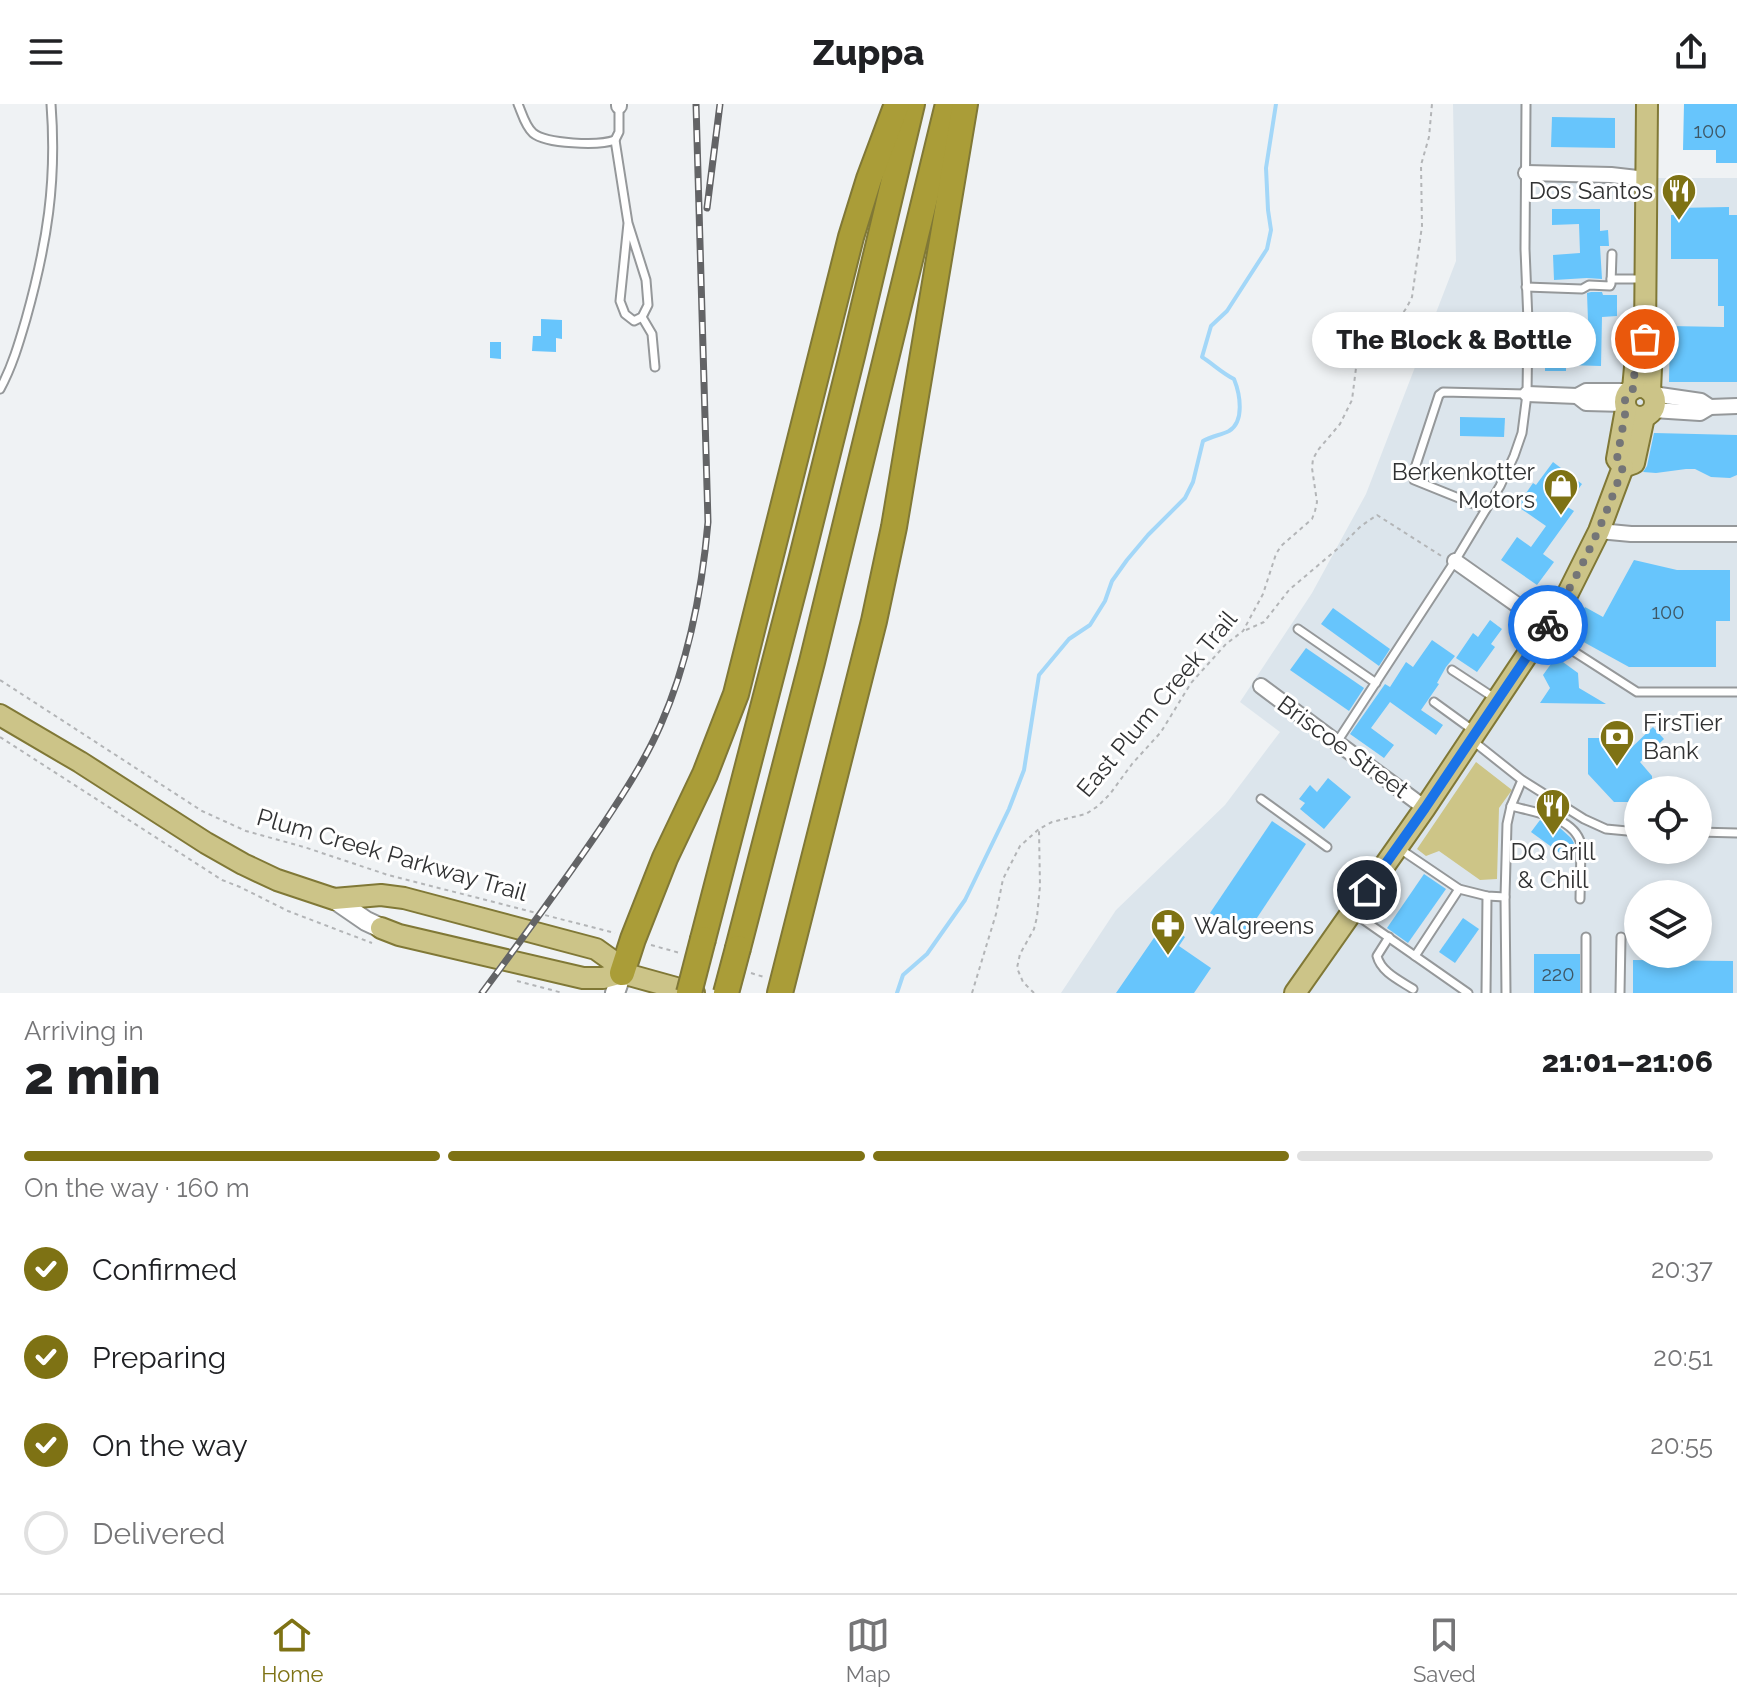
<!DOCTYPE html>
<html lang="en">
<head>
<meta charset="utf-8">
<style>
	body { margin:0; font-family:Raleway,sans-serif; background:#f2f2f2; color:#202124; height:100vh; display:flex; flex-direction:column; font-size:30px; white-space:nowrap }
	* { box-sizing:border-box; margin:0 }
	p { font-size:26px; color:#757577 }
	.icon { flex:none; width:44px; height:44px; fill:none; stroke:currentColor; stroke-width:2; stroke-linecap:round; stroke-linejoin:round }
	.map { position:relative; height:889px; overflow:hidden }
	.sheet { display:flex; flex-direction:column; background:#fff; flex:1 }
	.sheet>* { flex:none }
	.tools { position:absolute; left:1624px; top:672px; display:grid; gap:16px }
	.tools a { display:grid; place-items:center; width:88px; height:88px; border-radius:50%; background:#fff; box-shadow:0 4px 12px #0003; font-size:40px }
	.pin { position:absolute; display:grid; place-items:center; width:68px; height:68px; color:#fff; margin:-34px; border:4px solid #fff; border-radius:50%; box-shadow:0 2px 8px #0007 }
	.courier { position:absolute; display:grid; place-items:center; width:80px; height:80px; margin:-40px; border:6px solid #1a73e8; border-radius:50%; background:#fff; color:#222; box-shadow:0 2px 10px #0007 }
	.bubble { position:absolute; height:56px; border-radius:28px; background:#fff; box-shadow:0 4px 12px #0003; font-size:26px; font-weight:800; line-height:56px; text-align:center }
	.head em { font-style:normal; font-weight:800 }
	.head div { display:flex; flex-direction:column-reverse }
	.head { display:flex; align-items:center; justify-content:space-between; height:136px; padding:0 24px }
	h1 { font-size:52px; font-weight:800; line-height:60px }
	.bar { display:grid; grid-template-columns:repeat(4,1fr); gap:12px 8px; align-content:center; height:96px; padding:0 24px }
	.bar i { height:10px; border-radius:6px; background:#e0e0e0 }
	.bar .current { background:#7e7214 }
	.bar p { grid-column:span 4 }
	ol { padding:0 24px; list-style:none }
	li { display:flex; align-items:center; gap:24px; height:88px }
	li p { margin-inline-start:auto }
	li .icon { padding:8px; border-radius:50%; background:#7e7214; color:#fff; stroke-width:4 }
	li:last-child { color:#757577 }
	li i { width:44px; height:44px; border:4px solid #e0e0e0; border-radius:50% }
	header { display:flex; justify-content:space-between; align-items:center; height:104px; padding:0 24px; background:#fff; font-size:36px; font-weight:800 }
	.dock { display:flex; justify-content:space-around; align-items:center; height:112px; border-top:2px solid #e0e0e0; background:#fff; font-size:22px; color:#757577 }
	.dock a { display:grid; justify-items:center; gap:4px }
	.dock .current { color:#7e7214 }
	.map>svg:first-child { display:block }
	.built { fill:#dce5ec; fill-rule:evenodd }
	.green { fill:#cdc587 }
	.lines { fill:none; stroke-linecap:round; stroke-linejoin:round }
	.stream { stroke:#a3d7f8; stroke-width:4 }
	.building { fill:#67c5fc }
	.lane-casing { stroke:#95989a; stroke-width:11 }
	.street-casing { stroke:#95989a; stroke-width:18 }
	.secondary-casing { stroke:#95989a; stroke-width:22 }
	.primary-casing { stroke:#807836; stroke-width:24 }
	.highway-casing { stroke:#807836; stroke-width:28 }
	.path { stroke:#b3b5b7; stroke-width:2; stroke-dasharray:4 4; stroke-linecap:butt }
	.lane { stroke:#fff; stroke-width:7 }
	.street { stroke:#fff; stroke-width:14 }
	.secondary { stroke:#fff; stroke-width:18 }
	.primary { stroke:#ccc488; stroke-width:20 }
	.highway { stroke:#aa9d38; stroke-width:24 }
	.rail-casing { stroke:#636466; stroke-width:7 }
	.rail { stroke:#fff; stroke-width:4; stroke-dasharray:12; stroke-linecap:butt }
	.highway-bridge-casing { stroke:#807836; stroke-width:28; stroke-linecap:butt }
	.highway-bridge { stroke:#aa9d38; stroke-width:24 }
	.done { stroke:#747577; stroke-width:8; stroke-dasharray:0 14.4 }
	.route { stroke:#1a73e8; stroke-width:10 }
	.labels { text-anchor:middle; stroke-width:6; stroke-linejoin:round; paint-order:stroke }
	.number-label { font-size:20px; fill:#3e5765 }
	.poi-label { font-size:24px; fill:#313233; stroke:#fff; text-anchor:end }
	.street-label { font-size:24px; fill:#313233; stroke:#fff }
</style>
</head>
<body>
<header><svg class="icon" aria-label="menu" viewBox="0 0 24 24"><path d="M4 6h16M4 12h16M4 18h16"/></svg>Zuppa<svg class="icon" aria-label="share" viewBox="0 0 24 24"><path d="M12 15V3M7 8l5-5 5 5M5 13v7h14v-7"/></svg></header>
<div class="map">
<svg width="1737" height="889" viewBox="0 0 1737 889">
	<rect width="100%" height="100%" fill="#eff2f4"/>
	<path class="built" d="M1453,0H1647L1646,74H1737V889H1061L1116,806L1225,701L1280,628L1240,598L1312,489L1366,390L1456,157ZM1638,686H1698V746H1638ZM1638,790H1698V850H1638Z"/>
	<path class="green" d="M1476,658L1512,686L1499,704L1497,775L1480,776L1439,747L1426,752L1417,745Z"/>
	<g class="lines">
		<path class="stream" d="M897,889L903,871L927,850L965,796L1009,705L1024,666L1039,571L1069,535L1090,521L1105,497L1112,477L1127,456L1148,431L1185,394L1193,378L1203,337C1212,332 1221,331 1229,327C1245,317 1240,290 1234,275C1222,269 1213,260 1202,253L1211,222L1227,207L1267,145L1271,126L1268,106L1266,64L1276,0"/>
	</g>
	<g class="building">
		<path d="M1684,0H1737V59H1716V46H1683Z"/>
		<path d="M1552,13L1615,14V44L1551,43Z"/>
		<path d="M1729,103V111H1737V278H1669L1670,222L1724,223V202H1718V155H1671V111H1673V104Z"/>
		<path d="M1552,105H1600V127L1608,126L1609,142H1600L1602,175L1587,174L1554,176L1553,151L1580,149L1579,120L1552,121Z"/>
		<path d="M1591,188H1602L1603,191H1617V212L1602,213L1601,262L1566,261V267H1545V219L1588,217L1587,189Z"/>
		<path d="M541,215L562,216V235L556,234V248L532,247L533,232H541Z"/>
		<rect x="1489" y="223" width="21" height="34"/>
		<path d="M490,238H501V255L490,254Z"/>
		<path d="M1460,313L1505,314L1504,333L1460,332Z"/>
		<path d="M1654,329L1737,331V371L1730,374L1711,373L1695,365H1686L1656,369L1643,368L1647,362Z"/>
		<path d="M1553,358L1582,380L1566,402L1574,407L1543,450L1554,458L1537,481L1501,456L1517,433L1531,443L1546,422L1517,402L1533,379L1536,381Z"/>
		<path d="M1634,456L1677,466H1730V517H1716V563H1629L1569,530L1585,503L1603,513Z"/>
		<path d="M1333,504L1390,545L1379,562L1321,520Z"/>
		<path d="M1490,516L1502,525L1491,540L1495,543L1477,568L1456,554L1473,529L1478,533Z"/>
		<path d="M1432,536L1455,552L1446,563L1437,579L1439,580L1421,606L1443,621L1436,631L1390,598L1371,624L1394,641L1384,654L1350,630L1385,580L1390,583L1406,558L1413,563Z"/>
		<path d="M1306,544L1364,584L1349,607L1290,566Z"/>
		<path d="M1556,553L1578,569L1579,584L1606,600L1540,599L1550,584L1543,571Z"/>
		<path d="M1653,623L1664,635L1640,658L1652,672V686H1638V698H1614L1588,670V634H1617L1629,646Z"/>
		<path d="M1328,674L1351,693L1324,725L1300,705L1305,699L1299,695L1310,681L1317,688Z"/>
		<path d="M1540,716L1553,724L1555,722L1559,723L1571,734L1574,739L1564,752L1531,728Z"/>
		<path d="M1272,717L1306,740L1245,832L1210,809Z"/>
		<path d="M1424,770L1446,785L1408,839L1387,824Z"/>
		<path d="M1463,814L1479,825L1455,859L1439,848Z"/>
		<path d="M1170,823L1185,833L1179,842L1211,864L1194,889H1116L1158,828L1164,831Z"/>
		<rect x="1534" y="850" width="46" height="39"/>
		<path d="M1633,856L1733,857V889H1633Z"/>
	</g>
	<g class="lines">
		<defs>
			<g id="lane">
				<path d="M518,0C522,9 525,22 533,29C546,40 599,42 615,36L619,28V2"/>
				<path d="M615,36L628,119L646,176L648,201L642,213L634,217L625,210L620,197L628,119"/>
				<path d="M1611,175H1645"/>
				<path d="M1526,183L1582,185L1589,181L1610,182L1611,180L1612,150"/>
				<path d="M642,213L652,230L655,263"/>
				<path d="M0,285C12,263 19,239 26,215C47,140 57,78 51,0"/>
				<path d="M1486,405L1414,376L1413,370L1439,291L1443,288L1527,290"/>
				<path d="M1548,524L1556,536L1637,588H1737"/>
				<path d="M1298,525L1376,579"/>
				<path d="M1452,566L1496,595"/>
				<path d="M1434,598L1474,627"/>
				<path d="M1473,637L1522,676L1584,715L1606,725L1638,728"/>
				<path d="M1337,638L1455,457L1500,382L1514,352L1522,329L1527,290L1528,217L1525,145L1526,0"/>
				<path d="M1261,695L1327,743"/>
				<path d="M1511,702C1534,708 1574,713 1581,740L1580,795"/>
				<path d="M1698,728L1737,729"/>
				<path d="M1400,745L1459,785L1487,792L1505,793"/>
				<path d="M1355,810L1468,889"/>
				<path d="M1389,833L1377,852C1381,868 1399,876 1413,885"/>
				<path d="M1415,852L1459,785"/>
				<path d="M1486,889L1487,792"/>
				<path d="M1506,889L1505,793L1507,720L1511,702L1522,676"/>
				<path d="M1586,889V833"/>
				<path d="M1620,889L1621,833"/>
			</g>
			<g id="street">
				<path d="M619,2V0"/>
				<path d="M1526,69L1611,71L1646,75"/>
				<path d="M1527,290L1577,292L1586,287H1629"/>
				<path d="M1653,290L1701,297L1710,303"/>
				<path d="M1577,292L1586,299L1625,300"/>
				<path d="M1653,306L1700,309L1710,303L1737,302"/>
				<path d="M1599,427L1631,430H1737"/>
				<path d="M1455,457L1547,522"/>
				<path d="M1261,582L1425,704"/>
			</g>
			<g id="secondary">
				<path d="M334,795L366,817L381,824"/>
				<path d="M615,889L622,869"/>
			</g>
			<g id="primary">
				<path d="M1647,0L1645,235L1652,241L1650,287"/>
				<circle cx="1640" cy="298" r="15"/>
				<path d="M1633,285L1637,241L1645,235"/>
				<path d="M1623,363L1634,359L1644,313"/>
				<path d="M0,611L80,658L206,739L243,760L277,776L334,795L381,791L404,794L596,845L610,855L622,869"/>
				<path d="M381,824L399,831L583,874H603L622,869L694,889"/>
				<path d="M1295,889L1425,704L1567,491L1599,427L1623,363L1617,355L1626,305"/>
			</g>
			<g id="highway">
				<path d="M703,835L801,457L852,252L912,0"/>
				<path d="M738,844L812,558L948,0"/>
				<path d="M622,869L633,835L665,754L705,670L736,590L851,133L869,75L897,0"/>
				<path d="M780,889L874,517L894,423L965,0"/>
			</g>
		</defs>
		<use href="#lane" class="lane-casing"/>
		<use href="#street" class="street-casing"/>
		<use href="#secondary" class="secondary-casing"/>
		<use href="#primary" class="primary-casing"/>
		<use href="#highway" class="highway-casing"/>
		<g class="path">
			<path d="M1246,526L1264,518L1289,486L1342,441L1361,422L1377,411L1443,453"/>
			<path d="M0,576L202,707L246,727L304,743L388,771L615,829"/>
			<path d="M0,633L222,776L240,783L288,807L372,839"/>
			<path d="M651,841L680,849"/>
			<path d="M751,869L764,873"/>
			<path d="M517,877L563,889"/>
			<path d="M972,889L996,810L1003,775L1020,742L1039,725L1052,718L1086,710L1098,702L1110,690L1132,660L1161,628L1191,579L1226,540L1243,527L1263,490L1276,450L1281,442L1312,415L1315,407L1317,398L1312,364L1313,355L1318,346L1340,320L1352,296L1357,256L1399,215L1407,203L1412,193L1422,122L1421,61L1429,33L1432,0"/>
			<path d="M1034,889L1023,878L1017,864L1020,850L1034,825L1037,813L1040,782L1039,726"/>
		</g>
		<use href="#lane" class="lane"/>
		<use href="#street" class="street"/>
		<use href="#secondary" class="secondary"/>
		<use href="#primary" class="primary"/>
		<use href="#highway" class="highway"/>
		<defs>
			<g id="rail">
				<path d="M707,104L720,0"/>
				<path d="M482,889C522,835 562,781 600,725C622,692 645,657 661,620C689,556 702,487 708,418L696,0"/>
			</g>
		</defs>
		<use href="#rail" class="rail-casing"/>
		<use href="#rail" class="rail"/>
		<defs>
			<g id="highway-bridge">
				<path d="M689,889L703,835"/>
				<path d="M726,889L738,844"/>
			</g>
		</defs>
		<use href="#highway-bridge" class="highway-bridge-casing"/>
		<use href="#highway-bridge" class="highway-bridge"/>
	</g>
	<g class="lines">
		<path class="done" d="M1548,521C1579,471 1604,419 1623,363L1617,355L1626,305L1625,296L1629,287L1633,285L1637,241L1645,235"/>
		<path class="route" d="M1367,786L1425,704L1548,521"/>
	</g>
	<defs>
		<symbol id="restaurant-pin" viewBox="-11 -11 22 30"><path d="M0 17L-7.5 6A9.5 9.5 0 1 1 7.5 6Z" fill="#7e7214" stroke="#fff"/><path d="M-5-6h1v4h1v-4h1v4h1v-4h1v5L-1.5 .5V6h-2V.5L-5-1ZM5-6V6H3V1.5H1.5Q1.5-4 5-6Z" fill="#fff"/></symbol>
		<symbol id="shop-pin" viewBox="-11 -11 22 30"><path d="M0 17L-7.5 6A9.5 9.5 0 1 1 7.5 6Z" fill="#7e7214" stroke="#fff"/><path d="M-5-2.5h2.3a2.7 3.5 0 0 1 5.4 0H5L5.5 6h-11ZM-1.5-2.5h3a1.5 2.3 0 0 0-3 0Z" fill="#fff"/></symbol>
		<symbol id="bank-pin" viewBox="-11 -11 22 30"><path d="M0 17L-7.5 6A9.5 9.5 0 1 1 7.5 6Z" fill="#7e7214" stroke="#fff"/><path d="M-6-4H6V4H-6ZM0-2.3a2.3 2.3 0 1 0 0 4.6a2.3 2.3 0 1 0 0-4.6Z" fill="#fff"/></symbol>
		<symbol id="pharmacy-pin" viewBox="-11 -11 22 30"><path d="M0 17L-7.5 6A9.5 9.5 0 1 1 7.5 6Z" fill="#7e7214" stroke="#fff"/><path d="M-2-6h4v4h4v4h-4v4h-4v-4h-4v-4h4Z" fill="#fff"/></symbol>
	</defs>
	<g fill-rule="evenodd">
		<use href="#restaurant-pin" x="1659" y="67" width="40" height="54"/>
		<use href="#shop-pin" x="1541" y="362" width="40" height="54"/>
		<use href="#bank-pin" x="1597" y="613" width="40" height="54"/>
		<use href="#restaurant-pin" x="1533" y="682" width="40" height="54"/>
		<use href="#pharmacy-pin" x="1148" y="802" width="40" height="54"/>
	</g>
	<g class="labels">
		<g class="number-label">
			<text x="1710" y="34">100</text>
			<text x="1668" y="515">100</text>
			<text x="1558" y="877">220</text>
		</g>
		<g class="poi-label">
			<text x="1653" y="95">Dos Santos</text>
			<text x="1535" y="376">Berkenkotter<tspan x="1535" dy="28">Motors</tspan></text>
			<text x="1643" y="627" text-anchor="start">FirsTier<tspan x="1643" dy="28">Bank</tspan></text>
			<text x="1553" y="756" text-anchor="middle">DQ Grill<tspan x="1553" dy="28">&amp; Chill</tspan></text>
			<text x="1194" y="830" text-anchor="start">Walgreens</text>
		</g>
		<g class="street-label">
			<text transform="translate(1157 600) rotate(-50)" y="8">East Plum Creek Trail</text>
			<text transform="translate(1343 643) rotate(36)" y="8">Briscoe Street</text>
			<text transform="translate(392 751) rotate(16)" y="8">Plum Creek Parkway Trail</text>
		</g>
	</g>
</svg>
<div class="tools">
<a><svg class="icon" aria-label="locate" viewBox="0 0 24 24"><circle cx="12" cy="12" r="6"/><path d="M12 2v4M12 18v4M2 12h4M18 12h4"/></svg></a>
<a><svg class="icon" aria-label="layers" viewBox="0 0 24 24"><path d="M12 4l9 5-9 5-9-5zM3 14l9 5 9-5"/></svg></a>
</div>
<div class="pin" style="left:1645px;top:235px;background:#ea580c"><svg class="icon" aria-label="bag" viewBox="0 0 24 24"><path d="M5 8h14l-1 12H6zM9 8a3 3 0 0 1 6 0"/></svg></div>
<div class="pin" style="left:1367px;top:786px;background:#1f2937"><svg class="icon" aria-label="home" viewBox="0 0 24 24"><path d="M3 11l9-7 9 7M6 9v11h12V9"/></svg></div>
<div class="courier" style="left:1548px;top:521px"><svg class="icon" aria-label="bike" viewBox="0 0 24 24"><circle cx="6" cy="16" r="4"/><circle cx="18" cy="16" r="4"/><path d="M6 16l4-8h5l3 8M10 8l3 8H6M13 5h3"/></svg></div>
<div class="bubble" style="left:1312px;top:208px;width:284px">The Block &amp; Bottle</div>
</div>
<section class="sheet">
<div class="head"><div><h1>2 min</h1><p>Arriving in</p></div><em>21:01–21:06</em></div>
<div class="bar"><i class="current"></i><i class="current"></i><i class="current"></i><i></i><p>On the way · 160 m</p></div>
<ol>
<li><svg class="icon" aria-label="check" viewBox="0 0 24 24"><path d="M5 12l5 5 9-10"/></svg>Confirmed<p>20:37</p></li>
<li><svg class="icon" aria-label="check" viewBox="0 0 24 24"><path d="M5 12l5 5 9-10"/></svg>Preparing<p>20:51</p></li>
<li><svg class="icon" aria-label="check" viewBox="0 0 24 24"><path d="M5 12l5 5 9-10"/></svg>On the way<p>20:55</p></li>
<li><i></i>Delivered</li>
</ol>
</section>
<nav class="dock">
<a class="current"><svg class="icon" aria-label="home" viewBox="0 0 24 24"><path d="M3 11l9-7 9 7M6 9v11h12V9"/></svg>Home</a>
<a><svg class="icon" aria-label="map" viewBox="0 0 24 24"><path d="M3 6l6-2 6 2 6-2v14l-6 2-6-2-6 2zM9 4v14M15 6v14"/></svg>Map</a>
<a><svg class="icon" aria-label="saved" viewBox="0 0 24 24"><path d="M7 4h10v16l-5-4-5 4z"/></svg>Saved</a>
</nav>
</body>
</html>
